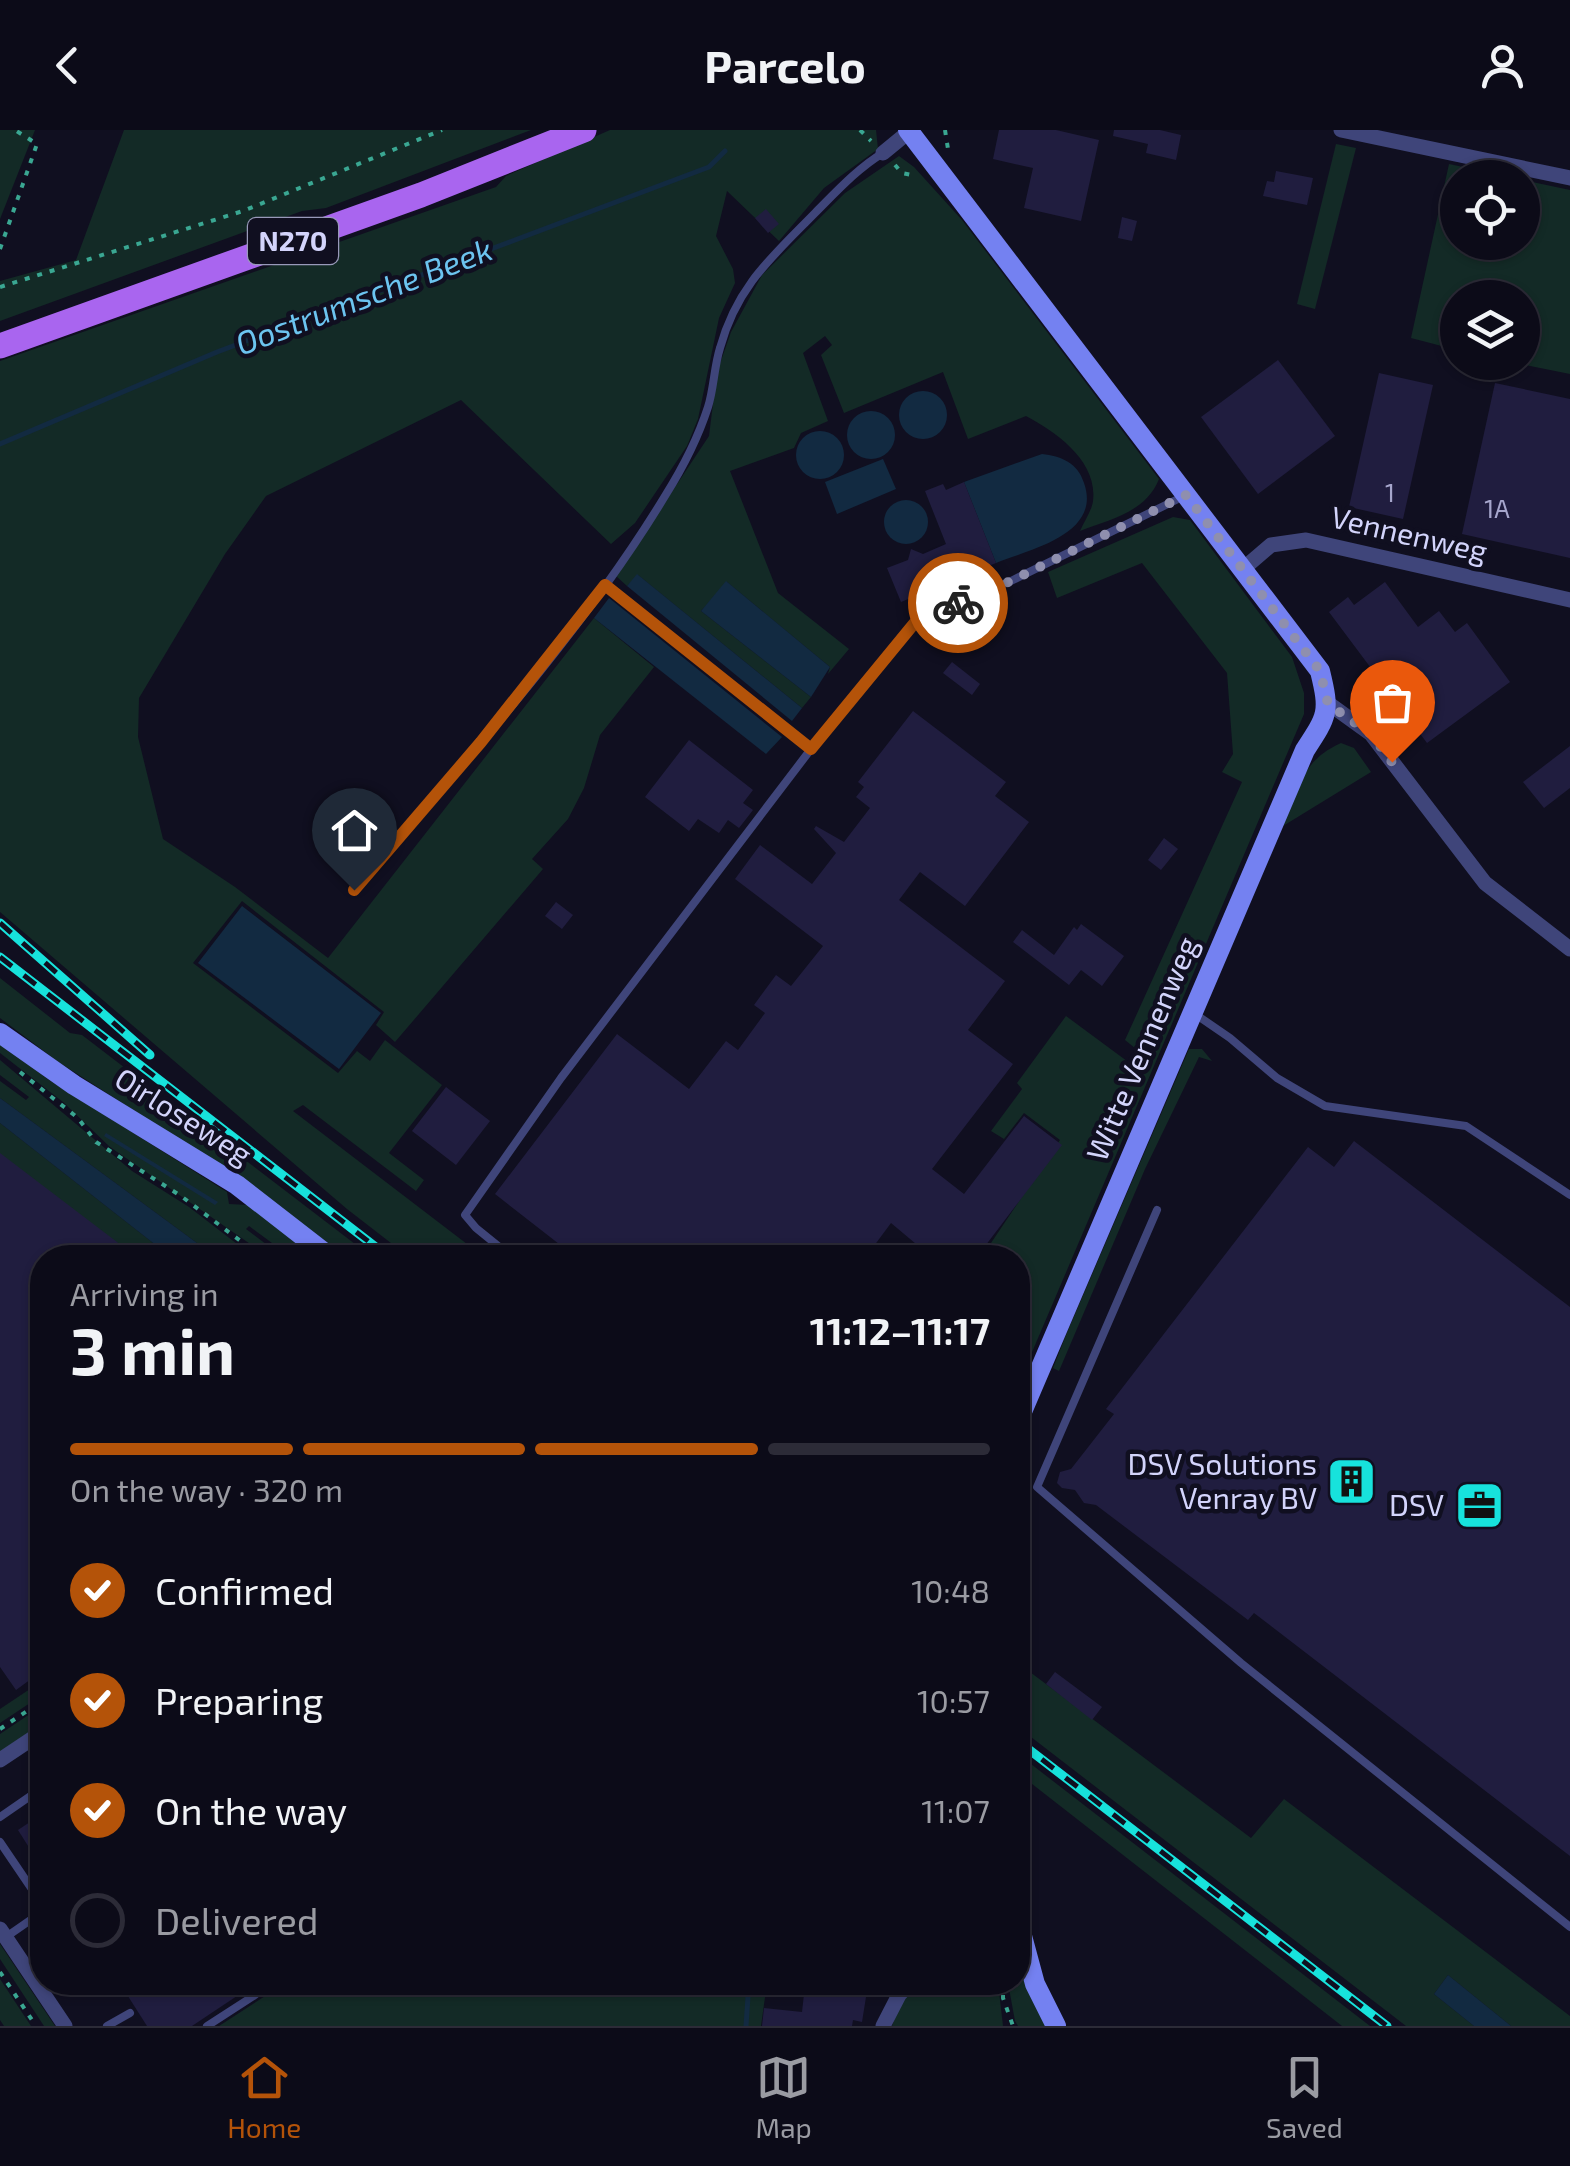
<!DOCTYPE html>
<html lang="en">
<head>
<meta charset="utf-8">
<style>
	body { margin:0; font-family:"Exo 2",sans-serif; background:#151421; color:#f1f3f6; height:100vh; display:flex; flex-direction:column; font-size:38px; white-space:nowrap }
	* { box-sizing:border-box; margin:0 }
	p { font-size:32px; color:#9a9ba2 }
	.icon { flex:none; width:55px; height:55px; fill:none; stroke:currentColor; stroke-width:2; stroke-linecap:round; stroke-linejoin:round }
	.map { position:relative; flex:1; overflow:hidden }
	.drawer { position:absolute; left:30px; top:1115px; width:1000px; height:750px; display:flex; flex-direction:column; background:#0c0b18; border-radius:40px; box-shadow:0 2px 8px #0004,0 0 0 2px #2c2b37 }
	.drawer>* { flex:none }
	.fabs { position:absolute; left:1440px; top:30px; display:grid; gap:20px }
	.fabs a { display:grid; place-items:center; width:100px; height:100px; border-radius:50%; background:#0c0b18; box-shadow:0 2px 8px #0004,0 0 0 2px #2c2b37; font-size:50px }
	.pin { position:absolute; display:grid; place-items:center; width:85px; height:85px; color:#fff; margin:-102px -42px; border-radius:50% 50% 50% 0; rotate:-45deg; box-shadow:0 0 10px #0007 }
	.pin .icon { rotate:45deg }
	.courier { position:absolute; display:grid; place-items:center; width:100px; height:100px; margin:-50px; border:8px solid #b45309; border-radius:50%; background:#fff; color:#222; box-shadow:0 2px 12px #0007 }
	.summary em { font-style:normal; font-weight:700 }
	.summary div { display:flex; flex-direction:column-reverse }
	.summary { display:flex; align-items:center; justify-content:space-between; height:170px; padding:0 40px }
	h1 { font-size:65px; font-weight:700; line-height:75px }
	.bar { display:grid; grid-template-columns:repeat(4,1fr); gap:15px 10px; align-content:center; height:120px; padding:0 40px }
	.bar i { height:12px; border-radius:8px; background:#2c2b37 }
	.bar .active { background:#b45309 }
	.bar p { grid-column:span 4 }
	ol { padding:0 40px; list-style:none }
	li { display:flex; align-items:center; gap:30px; height:110px }
	li p { margin-inline-start:auto }
	li .icon { padding:10px; border-radius:50%; background:#b45309; color:#fff; stroke-width:4 }
	li:last-child { color:#9a9ba2 }
	li i { width:55px; height:55px; border:5px solid #2c2b37; border-radius:50% }
	header { display:flex; justify-content:space-between; align-items:center; height:130px; padding:0 40px; background:#0c0b18; font-size:45px; font-weight:700 }
	.tab-bar { display:flex; justify-content:space-around; align-items:center; height:140px; border-top:2px solid #2c2b37; background:#0c0b18; font-size:28px; color:#9a9ba2 }
	.tab-bar a { display:grid; justify-items:center; gap:5px }
	.tab-bar .active { color:#b45309 }
	.map>svg:first-child { display:block }
	.green { fill:#132a26 }
	.water { fill:#122a41 }
	.lines { fill:none; stroke-linecap:round; stroke-linejoin:round }
	.stream { stroke:#122a41; stroke-width:5 }
	.building { fill:#201d3f }
	.path { stroke:#3aa792; stroke-width:4; stroke-dasharray:5 8; stroke-linecap:butt }
	.lane { stroke:#3f457a; stroke-width:8 }
	.street { stroke:#3f457a; stroke-width:15 }
	.secondary { stroke:#7481f1; stroke-width:20 }
	.primary { stroke:#a965ef; stroke-width:25 }
	.rail-casing { stroke:#17e2dc; stroke-width:9 }
	.rail { stroke:#100f20; stroke-width:5; stroke-dasharray:15; stroke-linecap:butt }
	.done { stroke:#8f8fae; stroke-width:10; stroke-dasharray:0 18 }
	.route { stroke:#b45309; stroke-width:12 }
	.labels { text-anchor:middle; stroke-width:9; stroke-linejoin:round; paint-order:stroke }
	.number-label { font-size:25px; fill:#a6a6cc }
	.shield { fill:#100f20; stroke:#9899b9; stroke-width:2.5 }
	.shield-label { font-size:28px; font-weight:bold; fill:#d3d4fb }
	.street-label { font-size:30px; fill:#d3d4fb; stroke:#100f20 }
	.poi-label { font-size:30px; fill:#d3d4fb; stroke:#100f20; text-anchor:end }
	.water-label { font-size:32px; font-style:italic; fill:#6cc4f0; stroke:#100f20 }
</style>
</head>
<body>
<header><svg class="icon" aria-label="back" viewBox="0 0 24 24"><path d="M15 5l-7 7 7 7"/></svg>Parcelo<svg class="icon" aria-label="person" viewBox="0 0 24 24"><circle cx="12" cy="8" r="4"/><path d="M4 21q1-7 8-7t8 7"/></svg></header>
<div class="map">
<svg width="1570" height="1896" viewBox="0 0 1570 1896">
	<rect width="100%" height="100%" fill="#100f20"/>
	<g class="green">
		<path d="M0,0H35L0,89Z"/>
		<path d="M124,0H531L326,78L302,81L0,191V151L76,130Z"/>
		<path d="M610,0H876L878,19L824,58L779,111L727,61L716,106L733,139L735,153L719,188L698,289L687,316L635,393L611,414L461,270L266,366L225,424L139,568L138,607L163,709L235,757L328,828L594,488L654,537L600,605L584,658L568,689L532,729L543,739L395,912L376,895L384,882L242,771L193,833L338,943L357,921L370,931L385,910L442,955L389,1023L424,1050L416,1061L303,975L293,981L484,1127H409L347,1079L0,782V231L496,57L506,46Z"/>
		<path d="M1336,14L1356,18L1315,179L1297,174Z"/>
		<path d="M899,26L914,37L962,90L1159,349C1146,382 1111,389 1080,401C1084,392 1092,380 1093,371C1098,331 1056,302 1026,286L968,309L943,242L844,283L821,225L832,215L825,206L803,223L828,291L801,303L794,318L730,341L778,463L849,519L828,544L830,537L727,452L701,481L811,567L802,578L638,445L627,456L616,446L709,306L717,242L731,202L762,145L845,63Z"/>
		<path d="M1449,34L1511,47L1458,48V112H1522L1523,50L1570,60V244L1515,233L1522,232V168H1458L1457,220L1411,208Z"/>
		<path d="M1173,387L1190,390L1292,527L1304,563V584L1018,1255V1128L1010,1127L991,1113L1060,1010L1024,983L1004,1009L991,1001L1022,959L1017,953L1066,886L1135,937L1141,923L1125,910L1242,652L1222,642L1233,624L1227,543L1142,433L1057,468L1048,442Z"/>
		<path d="M1341,613L1354,618L1371,642L1283,696C1298,659 1301,631 1341,613Z"/>
		<path d="M0,848L70,903L82,905L372,1127H346L253,1057L57,931L0,888Z"/>
		<path d="M0,913L49,950L227,1062L229,1074L248,1075L317,1127H291L249,1096L246,1099L283,1127H269L110,1017L63,972L0,923Z"/>
		<path d="M1189,919H1202L1212,931L1199,927L1145,1039L1059,1241L1053,1238L1066,1205Z"/>
		<path d="M0,930L132,1041L189,1077L254,1127H216L0,968V951L26,970L29,967L0,945Z"/>
		<path d="M0,993L171,1127H115L0,1037Z"/>
		<path d="M1018,1533L1251,1708L1284,1669L1570,1886V1896H1511L1448,1845L1434,1864L1474,1896H1406L1018,1597Z"/>
		<path d="M42,1551V1565L0,1593V1579Z"/>
		<path d="M42,1576V1594L0,1622V1604Z"/>
		<path d="M1018,1624L1370,1896H1342L1018,1643Z"/>
		<path d="M0,1815V1814L55,1896H44L0,1829Z"/>
		<path d="M1018,1835L1022,1839L1046,1896H1018L1015,1891L1008,1853L1018,1852Z"/>
		<path d="M0,1849L31,1896H4L0,1890Z"/>
		<path d="M285,1853V1852L767,1853L761,1896H219Z"/>
		<path d="M918,1853H998L1003,1896H892L901,1871Z"/>
	</g>
	<g class="water">
		<circle cx="923" cy="285" r="24"/>
		<circle cx="871" cy="305" r="24"/>
		<circle cx="820" cy="325" r="24"/>
		<path d="M1042,324C1061,326 1078,333 1084,353C1102,404 1031,419 996,433L964,352Z"/>
		<path d="M883,329L896,359L837,384L825,352Z"/>
		<circle cx="906" cy="392" r="22"/>
		<path d="M637,444L802,578L792,591L627,456Z"/>
		<path d="M726,451L830,537L811,567L701,481Z"/>
		<path d="M609,468L782,607L766,624L594,488Z"/>
		<path d="M242,776L381,883L339,939L198,833Z"/>
		<path d="M0,968L216,1127H171L0,993Z"/>
		<path d="M106,1003L218,1072L215,1075L104,1006Z"/>
		<path d="M1448,1845L1511,1896H1474L1434,1864Z"/>
	</g>
	<g class="lines">
		<g class="stream">
			<path d="M0,314L217,222L709,37L725,21"/>
			<path d="M746,1896L749,1852"/>
		</g>
	</g>
	<g class="building">
		<path d="M999,0H1056L1099,10L1081,91L1024,78L1033,38L993,29Z"/>
		<path d="M1114,0H1160L1181,5L1176,30L1146,23L1148,14L1113,6Z"/>
		<path d="M1276,41L1313,48L1307,75L1263,66L1267,51L1274,52Z"/>
		<path d="M766,79L779,94L768,103L755,88Z"/>
		<path d="M1122,87L1137,91L1132,111L1118,108Z"/>
		<path d="M1278,230L1335,306L1258,364L1201,287Z"/>
		<path d="M1379,243L1433,255L1403,389L1349,377Z"/>
		<path d="M1495,253L1570,269V428L1462,404Z"/>
		<path d="M964,352L996,433L901,472L887,438L908,430L911,419L923,424L946,414L925,361L943,354L946,360Z"/>
		<path d="M1385,452L1418,497L1439,481L1455,502L1467,493L1510,552L1427,613L1329,482L1348,467L1354,475Z"/>
		<path d="M952,532L980,554L972,565L943,543Z"/>
		<path d="M913,581L1006,652L995,666L1029,692L965,776L920,742L899,770L1005,851L968,900L1013,934L932,1039L964,1064L1024,986L1062,1015L976,1128H915L922,1119L891,1093L865,1128H577L495,1064L617,904L689,959L726,911L738,920L765,883L754,875L776,845L791,856L823,816L735,749L760,715L812,754L836,723L814,699L816,696L844,712L870,678L856,667L864,657L858,652Z"/>
		<path d="M689,610L753,660L743,673L753,680L739,698L728,690L719,703L698,689L689,701L645,667Z"/>
		<path d="M1570,616V658L1544,678L1523,652Z"/>
		<path d="M1164,708L1178,719L1161,740L1148,730Z"/>
		<path d="M556,772L573,785L562,799L545,786Z"/>
		<path d="M1081,794L1124,826L1102,856L1081,840L1069,855L1013,812L1022,800L1054,825L1074,797L1077,800Z"/>
		<path d="M446,957L490,991L456,1035L412,1001Z"/>
		<path d="M1354,1011L1570,1177V1726L1254,1483L1248,1490L1096,1375L1084,1373L1075,1360L1062,1358L1057,1353L1060,1342L1071,1339L1114,1284L1106,1279L1308,1017L1334,1037Z"/>
		<path d="M0,1023L138,1128H42V1541L16,1560L0,1537Z"/>
		<path d="M1055,1542L1102,1577L1092,1590L1046,1554Z"/>
		<path d="M42,1684V1738L18,1700Z"/>
		<path d="M119,1852H258L192,1896H147Z"/>
		<path d="M804,1864L866,1867L862,1892L853,1890L852,1896H762L764,1878L802,1882Z"/>
	</g>
	<g class="lines">
		<g class="path">
			<path d="M860,0L871,11"/>
			<path d="M945,0L948,19"/>
			<path d="M895,35L902,43L917,46"/>
			<path d="M0,119L37,14L15,0"/>
			<path d="M0,157L243,81L442,0"/>
			<path d="M20,942L78,988L96,1012L181,1066L263,1128"/>
			<path d="M0,1599L42,1571"/>
			<path d="M0,1842L36,1896"/>
			<path d="M1003,1852V1868L1013,1896"/>
		</g>
		<g class="lane">
			<path d="M605,455L811,619"/>
			<path d="M354,760C460,637 581,505 665,366C682,339 698,308 708,277C714,258 714,237 720,218C737,156 772,127 815,83C836,62 858,38 883,23"/>
			<path d="M1195,884L1230,908L1277,948L1325,976L1466,996L1570,1065"/>
			<path d="M1157,1080L1037,1357L1241,1533L1570,1797"/>
			<path d="M513,1128L476,1098L465,1085L561,948L811,619L917,490L1011,451L1182,367"/>
			<path d="M28,1611L42,1632"/>
			<path d="M0,1687L42,1658"/>
			<path d="M0,1712L42,1774"/>
			<path d="M6,1807L42,1782"/>
			<path d="M107,1896L130,1883"/>
			<path d="M207,1896L255,1865"/>
		</g>
		<g class="street">
			<path d="M1341,0L1570,48"/>
			<path d="M883,23L911,0"/>
			<path d="M1243,439L1271,415L1306,410L1570,470"/>
			<path d="M1328,573L1371,604L1485,753L1570,819"/>
			<path d="M0,1630L42,1602"/>
			<path d="M0,1799L65,1896"/>
			<path d="M883,1896L899,1865L911,1852"/>
		</g>
		<g class="secondary">
			<path d="M908,0L1320,541C1330,582 1328,585 1305,620L1018,1291"/>
			<path d="M0,903L74,955L237,1055L331,1128"/>
			<path d="M1018,1791L1035,1854L1056,1896"/>
		</g>
		<path class="primary" d="M0,216L421,65L584,0"/>
		<defs>
			<g id="rail">
				<path d="M0,793L150,925"/>
				<path d="M0,827L390,1128"/>
				<path d="M1018,1611L1387,1896"/>
			</g>
		</defs>
		<use href="#rail" class="rail-casing"/>
		<use href="#rail" class="rail"/>
	</g>
	<g class="lines">
		<path class="done" d="M958,473L1011,451L1186,365L1320,541L1328,574L1371,604L1392,632"/>
		<path class="route" d="M354,760L481,612L605,455L811,619L917,490L958,473"/>
	</g>
	<defs>
		<symbol id="building-square" viewBox="-11 -11 22 22"><rect x="-9" y="-9" width="18" height="18" rx="4" fill="#17e2dc" stroke="#100f20"/><path d="M-4-6H4V6H1V3H-1V6H-4ZM-2.5-4.3h1.7v1.8h-1.7ZM.8-4.3h1.7v1.8H.8ZM-2.5-1h1.7V.8h-1.7ZM.8-1h1.7V.8H.8Z" fill="#111"/></symbol>
		<symbol id="office-square" viewBox="-11 -11 22 22"><rect x="-9" y="-9" width="18" height="18" rx="4" fill="#17e2dc" stroke="#100f20"/><path d="M-6-3h4V-5.5h4V-3h4V5H-6ZM-1-4.5V-3h2v-1.5ZM-6 0V1H6V0Z" fill="#111"/></symbol>
	</defs>
	<g fill-rule="evenodd">
		<use href="#building-square" x="1324" y="1324" width="55" height="55"/>
		<use href="#office-square" x="1452" y="1348" width="55" height="55"/>
	</g>
	<g class="labels">
		<g class="number-label">
			<text x="1390" y="372">1</text>
			<text x="1497" y="388">1A</text>
		</g>
		<rect class="shield" x="248" y="88" width="90" height="46" rx="8"/>
		<g class="shield-label">
			<text x="293" y="121">N270</text>
		</g>
		<g class="street-label">
			<text transform="translate(1409 405) rotate(13)" y="10">Vennenweg</text>
			<text transform="translate(1143 919) rotate(-67)" y="10">Witte Vennenweg</text>
			<text transform="translate(183 987) rotate(32)" y="10">Oirloseweg</text>
		</g>
		<g class="poi-label">
			<text x="1317" y="1345">DSV Solutions<tspan x="1317" dy="34">Venray BV</tspan></text>
			<text x="1444" y="1386">DSV</text>
		</g>
		<g class="water-label">
			<text transform="translate(364 167) rotate(-21)" y="11">Oostrumsche Beek</text>
		</g>
	</g>
</svg>
<div class="fabs">
<a><svg class="icon" aria-label="locate" viewBox="0 0 24 24"><circle cx="12" cy="12" r="6"/><path d="M12 2v4M12 18v4M2 12h4M18 12h4"/></svg></a>
<a><svg class="icon" aria-label="layers" viewBox="0 0 24 24"><path d="M12 4l9 5-9 5-9-5zM3 14l9 5 9-5"/></svg></a>
</div>
<div class="pin" style="left:1392px;top:632px;background:#ea580c"><svg class="icon" aria-label="bag" viewBox="0 0 24 24"><path d="M5 8h14l-1 12H6zM9 8a3 3 0 0 1 6 0"/></svg></div>
<div class="pin" style="left:354px;top:760px;background:#1f2937"><svg class="icon" aria-label="home" viewBox="0 0 24 24"><path d="M3 11l9-7 9 7M6 9v11h12V9"/></svg></div>
<div class="courier" style="left:958px;top:473px"><svg class="icon" aria-label="bike" viewBox="0 0 24 24"><circle cx="6" cy="16" r="4"/><circle cx="18" cy="16" r="4"/><path d="M6 16l4-8h5l3 8M10 8l3 8H6M13 5h3"/></svg></div>
<section class="drawer">
<div class="summary"><div><h1>3 min</h1><p>Arriving in</p></div><em>11:12–11:17</em></div>
<div class="bar"><i class="active"></i><i class="active"></i><i class="active"></i><i></i><p>On the way · 320 m</p></div>
<ol>
<li><svg class="icon" aria-label="check" viewBox="0 0 24 24"><path d="M5 12l5 5 9-10"/></svg>Confirmed<p>10:48</p></li>
<li><svg class="icon" aria-label="check" viewBox="0 0 24 24"><path d="M5 12l5 5 9-10"/></svg>Preparing<p>10:57</p></li>
<li><svg class="icon" aria-label="check" viewBox="0 0 24 24"><path d="M5 12l5 5 9-10"/></svg>On the way<p>11:07</p></li>
<li><i></i>Delivered</li>
</ol>
</section>
</div>
<nav class="tab-bar">
<a class="active"><svg class="icon" aria-label="home" viewBox="0 0 24 24"><path d="M3 11l9-7 9 7M6 9v11h12V9"/></svg>Home</a>
<a><svg class="icon" aria-label="map" viewBox="0 0 24 24"><path d="M3 6l6-2 6 2 6-2v14l-6 2-6-2-6 2zM9 4v14M15 6v14"/></svg>Map</a>
<a><svg class="icon" aria-label="saved" viewBox="0 0 24 24"><path d="M7 4h10v16l-5-4-5 4z"/></svg>Saved</a>
</nav>
</body>
</html>
